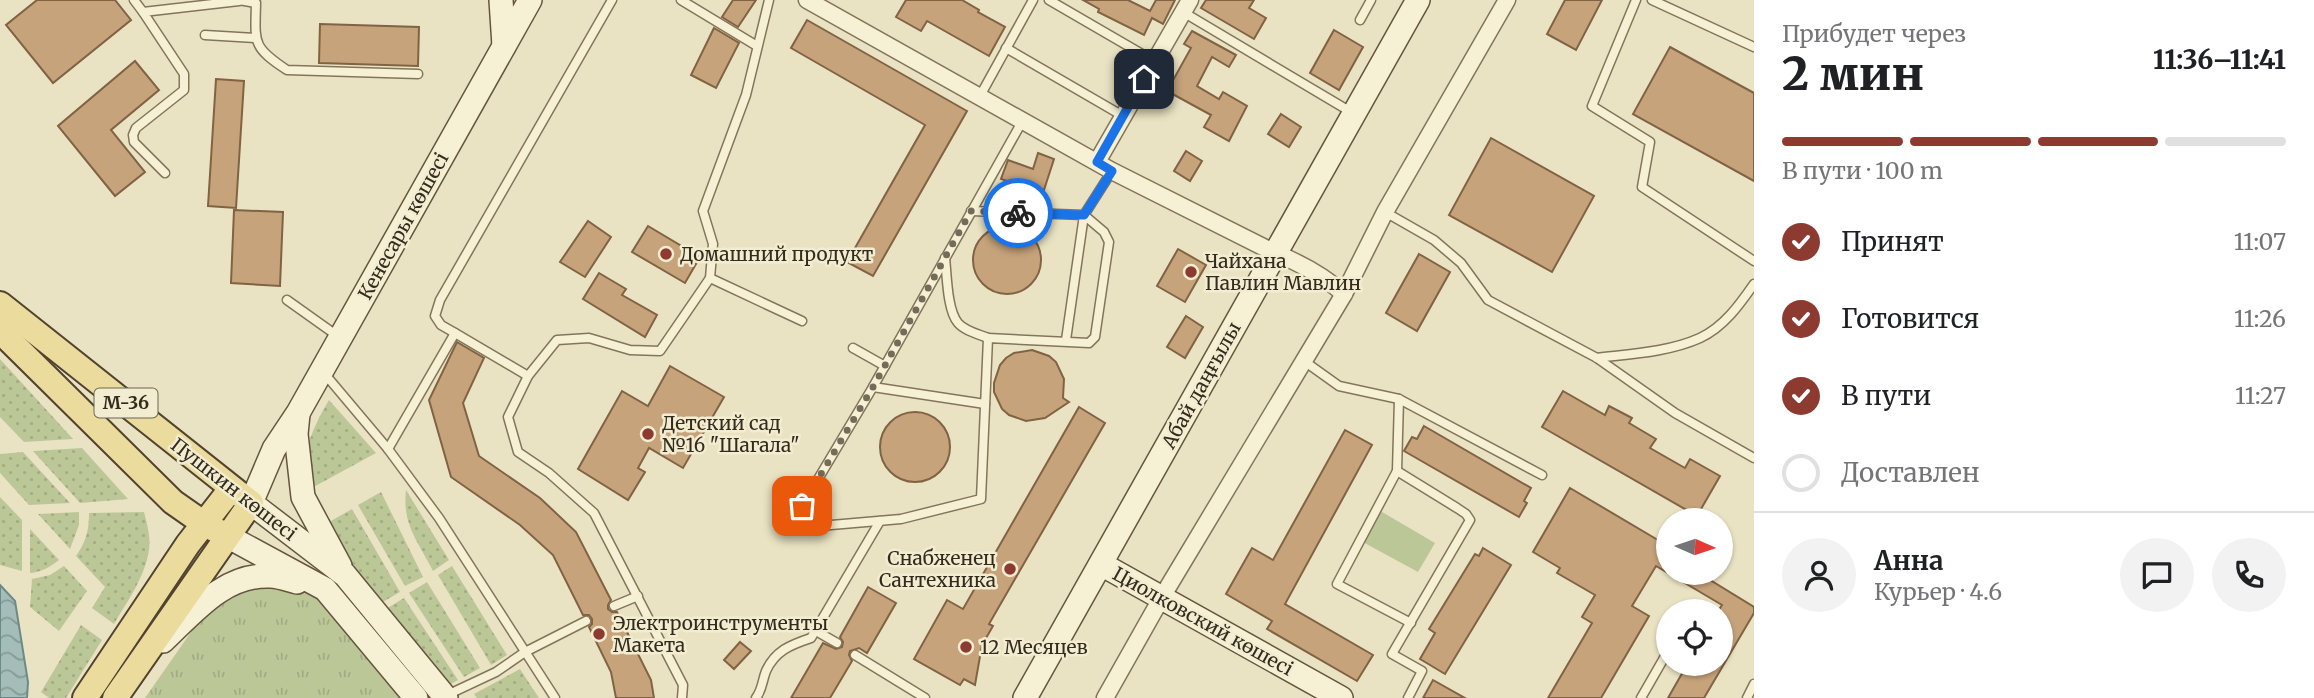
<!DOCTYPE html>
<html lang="ru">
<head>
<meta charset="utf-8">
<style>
	body { margin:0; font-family:Merriweather,serif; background:#f2f2f2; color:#202124; height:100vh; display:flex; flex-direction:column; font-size:26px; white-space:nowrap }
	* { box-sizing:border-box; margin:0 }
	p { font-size:23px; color:#757577 }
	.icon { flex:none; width:38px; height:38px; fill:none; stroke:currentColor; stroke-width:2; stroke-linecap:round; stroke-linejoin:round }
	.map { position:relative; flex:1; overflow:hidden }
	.drawer { display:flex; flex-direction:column; background:#fff; width:560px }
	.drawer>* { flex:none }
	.needle { width:46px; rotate:93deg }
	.fabs { position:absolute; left:1656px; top:508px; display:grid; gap:14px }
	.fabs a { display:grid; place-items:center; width:77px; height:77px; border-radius:50%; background:#fff; box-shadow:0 2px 5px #0004; font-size:35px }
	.pin { position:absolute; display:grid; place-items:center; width:60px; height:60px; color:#fff; margin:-30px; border-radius:14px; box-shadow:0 4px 10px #0006 }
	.courier { position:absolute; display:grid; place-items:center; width:70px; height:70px; margin:-35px; border:5px solid #1a73e8; border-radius:50%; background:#fff; color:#222; box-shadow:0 2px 9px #0007 }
	.headline em { font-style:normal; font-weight:800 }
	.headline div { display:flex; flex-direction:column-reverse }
	.headline { display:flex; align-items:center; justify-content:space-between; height:119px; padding:0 28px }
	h1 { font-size:46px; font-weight:800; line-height:52px }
	.bar { display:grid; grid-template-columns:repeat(4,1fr); gap:10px 7px; align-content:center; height:84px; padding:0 28px }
	.bar i { height:9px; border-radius:5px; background:#e0e0e0 }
	.bar .current { background:#8d3b30 }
	.bar p { grid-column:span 4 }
	.line { display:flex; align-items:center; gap:18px; padding:0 28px; border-top:2px solid #e0e0e0 }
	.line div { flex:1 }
	.round { display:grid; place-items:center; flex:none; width:74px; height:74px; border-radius:37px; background:#f2f2f2 }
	ol { padding:0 28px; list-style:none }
	li { display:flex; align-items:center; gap:21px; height:77px }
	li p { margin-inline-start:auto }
	li .icon { padding:7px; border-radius:50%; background:#8d3b30; color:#fff; stroke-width:4 }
	li:last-child { color:#757577 }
	li i { width:38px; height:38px; border:4px solid #e0e0e0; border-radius:50% }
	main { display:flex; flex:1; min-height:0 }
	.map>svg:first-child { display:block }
	.grass { fill:url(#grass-dots) }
	.park { fill:url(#park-tufts) }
	.garden { fill:#bcc798 }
	.water { fill:url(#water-waves); stroke:#6c8a87; stroke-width:2 }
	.building { fill:#c6a37b; stroke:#806343; stroke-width:2 }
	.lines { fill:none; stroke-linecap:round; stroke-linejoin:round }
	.lane-casing { stroke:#83755b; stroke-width:11 }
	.street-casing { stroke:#83755b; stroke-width:19 }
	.secondary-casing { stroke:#64563e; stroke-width:26 }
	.primary-casing { stroke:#51432f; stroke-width:28 }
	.lane { stroke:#f6f0d5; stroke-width:8 }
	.street { stroke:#f6f0d5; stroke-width:16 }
	.secondary { stroke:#f6f0d5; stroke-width:23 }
	.primary { stroke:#ebdc9d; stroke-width:24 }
	.done { stroke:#746b58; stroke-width:7; stroke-dasharray:0 12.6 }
	.route { stroke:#1a73e8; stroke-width:9 }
	.poi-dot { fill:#8d3b30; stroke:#f2edd1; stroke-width:2.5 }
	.labels { text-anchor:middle; stroke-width:5; stroke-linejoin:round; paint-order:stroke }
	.shield { fill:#f2edd1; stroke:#6d6554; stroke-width:2 }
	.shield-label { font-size:18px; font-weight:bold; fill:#342b1e }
	.street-label { font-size:19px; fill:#342b1e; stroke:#f2edd1 }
	.poi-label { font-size:19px; fill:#342b1e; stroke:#f2edd1; text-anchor:start }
</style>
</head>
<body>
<main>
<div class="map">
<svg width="1754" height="698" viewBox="0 0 1754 698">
	<defs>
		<pattern id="grass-dots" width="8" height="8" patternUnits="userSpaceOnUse" patternTransform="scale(1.75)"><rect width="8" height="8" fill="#bcc798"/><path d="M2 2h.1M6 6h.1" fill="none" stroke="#a2ab83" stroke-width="1.8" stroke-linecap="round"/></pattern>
		<pattern id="park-tufts" width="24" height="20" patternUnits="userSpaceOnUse" patternTransform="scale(1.75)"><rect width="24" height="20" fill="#bcc798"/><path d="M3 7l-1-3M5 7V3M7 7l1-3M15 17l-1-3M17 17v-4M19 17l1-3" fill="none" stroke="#a2ab83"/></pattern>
		<pattern id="water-waves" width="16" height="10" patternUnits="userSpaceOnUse" patternTransform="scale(1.75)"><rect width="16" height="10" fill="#a4bdb9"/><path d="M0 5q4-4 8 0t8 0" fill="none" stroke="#869a96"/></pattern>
	</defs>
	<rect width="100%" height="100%" fill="#eae3c3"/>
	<g class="grass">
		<path d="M0,359L73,439L24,442L0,417Z"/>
		<path d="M329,400L376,453L308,490C307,481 303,471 304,462C307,441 318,418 329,400Z"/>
		<path d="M82,448L128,499L80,503L33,451Z"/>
		<path d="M23,452L70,503L29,505L0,473V454Z"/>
		<path d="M406,490L449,560L433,571C418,541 402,525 406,490Z"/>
		<path d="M381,492L423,577L405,586L358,505Z"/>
		<path d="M0,497L22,520V571L0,565Z"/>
		<path d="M352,509L400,592L381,603L322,526Z"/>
		<path d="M79,512V525L70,549L38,514Z"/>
		<path d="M144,512C147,524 151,537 149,550C145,577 128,600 114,624L92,608L105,587L76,556C86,542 89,530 89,513Z"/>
		<path d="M30,529L59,560C50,567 42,572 30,573Z"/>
		<path d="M64,566L87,591L59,631L30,607L32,579L50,575Z"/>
		<path d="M452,566L507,655L491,665L438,575Z"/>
		<path d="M427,582L480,668L464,677L409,593Z"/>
		<path d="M404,598L458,680L449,685L386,609Z"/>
		<path d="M81,625L102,640L66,698H49L41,692Z"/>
		<path d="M520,669L539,698H477L474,694Z"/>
	</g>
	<path class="park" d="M267,580L322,593L403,698H145L214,599Z"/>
	<path class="garden" d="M1377,509L1435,543L1418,572L1359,540Z"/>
	<path class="water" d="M0,585L15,601L28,682L27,698H0Z"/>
	<g class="building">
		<path d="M37,0H115L131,20L53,83L6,25Z"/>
		<path d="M733,0H756L738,27L722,17Z"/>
		<path d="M906,0H962L979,10L978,12L1005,27L989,56L927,21L921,31L896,17Z"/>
		<path d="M1083,0H1128L1150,11L1156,0H1175L1163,24L1152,18L1144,35L1098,12L1099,9Z"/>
		<path d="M1206,0H1254L1249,8L1266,18L1254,39L1201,8Z"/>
		<path d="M1565,0H1602L1576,50L1547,34Z"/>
		<path d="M807,20L967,111L873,276L847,262L925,125L791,48Z"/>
		<path d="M320,24L419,27L418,66L319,63Z"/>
		<path d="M714,28L739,43L716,88L691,75Z"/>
		<path d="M1334,30L1363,47L1339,90L1310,73Z"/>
		<path d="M1192,31L1236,55L1229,67L1212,57L1197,86L1219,99L1223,92L1247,106L1229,141L1204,127L1211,115L1167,91L1191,48L1184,44Z"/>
		<path d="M1670,47L1754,93V181L1633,114Z"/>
		<path d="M135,61L159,90L111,130L145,172L115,196L58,126Z"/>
		<path d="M216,79L244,81L236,208L208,206Z"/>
		<path d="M1281,114L1301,127L1289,147L1268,134Z"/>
		<path d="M1491,138L1594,196L1552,272L1449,215Z"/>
		<path d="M1186,151L1202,161L1190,181L1174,171Z"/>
		<path d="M1038,153L1054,159L1043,193L1001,179L1008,160L1033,169Z"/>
		<path d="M234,210L283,212L280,286L231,283Z"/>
		<path d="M588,221L611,237L585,277L560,262Z"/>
		<circle cx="1007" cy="260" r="34"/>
		<path d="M648,226L700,257L685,283L632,252Z"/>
		<path d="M1178,249L1206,265L1185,302L1157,286Z"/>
		<path d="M1419,254L1450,272L1417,331L1386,313Z"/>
		<path d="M599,273L626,289L622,295L657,315L645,337L583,299Z"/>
		<path d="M1186,316L1203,327L1185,358L1167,347Z"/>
		<path d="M457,342L484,358L463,403L479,456L540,498L576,532L611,600L608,605V609L612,612H617L651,680L654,698H616L611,672L589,627L592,624V619L589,615H583L553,555L520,525L451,477L429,400Z"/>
		<path d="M1032,350L1049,356L1056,362L1064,379L1063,398L1069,402L1045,418L1026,421L1009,415L1002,409L994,392V383L1000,365L1006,358L1014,353Z"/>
		<path d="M670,366L724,397L683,468L649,448L638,468L645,472L628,500L578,469L622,391L648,406Z"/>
		<path d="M1563,391L1605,415L1609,406L1632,418L1629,423L1656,439L1650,448L1685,468L1690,459L1720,476L1697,516L1542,427Z"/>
		<path d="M1079,407L1105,423L989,624L993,626L982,645L975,685L964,679L960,685L914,659L947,600L963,609Z"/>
		<circle cx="915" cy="447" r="35"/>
		<path d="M1424,426L1531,488L1524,501L1527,503L1519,517L1404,451L1412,437L1417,439Z"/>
		<path d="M1345,430L1372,445L1285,604L1373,655L1357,681L1267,629L1272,621L1226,594L1252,548L1273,560Z"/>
		<path d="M1570,488L1668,546V572H1697L1754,607V613L1704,698H1668L1688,663H1720V608L1722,605L1656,566L1632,606L1649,616L1601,698H1548L1592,623L1582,617L1595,595L1557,573L1560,568L1533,552Z"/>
		<path d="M1483,548L1511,565L1445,674L1420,659L1435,633L1429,629L1475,554L1479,556Z"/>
		<path d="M868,587L896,603L867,653L859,648L850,651L849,655L852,661L830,698H791L823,643L836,649L842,647L843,642L840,637Z"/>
		<path d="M740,642L751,651L734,669L724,660Z"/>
		<path d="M1433,680L1465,698H1423Z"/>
	</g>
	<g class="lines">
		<defs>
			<g id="lane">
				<path d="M134,0L143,12"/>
				<path d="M239,0L256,3C255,43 252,47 287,70L418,74"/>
				<path d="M681,0L757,46"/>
				<path d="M1049,0L1154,61"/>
				<path d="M1636,0L1592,106L1650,142L1642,187L1754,261"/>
				<path d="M1652,0L1754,47"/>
				<path d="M1183,12L1351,112"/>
				<path d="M1360,20L1371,0"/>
				<path d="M205,35L255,38"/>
				<path d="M1006,48L1123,116"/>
				<path d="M980,96L1033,0"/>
				<path d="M1023,120L873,387L802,506L800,517L808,527L901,519L981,499L988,338L1089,343L1095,337L1109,242L1104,232L1084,215L1112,171"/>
				<path d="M165,173L134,142L133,135L136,128L184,90V74L143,12L239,1"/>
				<path d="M971,211L1084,215L1066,340"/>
				<path d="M1385,212L1434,240L1461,263L1488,300L1597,358L1675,413L1754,458"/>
				<path d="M945,258C947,275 947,310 958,323C965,331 978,334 988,338"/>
				<path d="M710,278L802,321"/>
				<path d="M287,300L339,337"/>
				<path d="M455,333L441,325L435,316L440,300L612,0"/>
				<path d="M853,348L885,366"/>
				<path d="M1597,358C1630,354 1669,352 1700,338C1724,327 1740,304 1754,284"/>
				<path d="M1304,361L1339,386L1399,399L1542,475"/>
				<path d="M324,373L388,449L439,518L555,698"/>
				<path d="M873,387L985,404"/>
				<path d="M1399,399L1397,471L1337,584L1411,623"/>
				<path d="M388,449L455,333L528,376"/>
				<path d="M1397,471L1457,508L1466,514L1470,520L1392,654L1422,671L1408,698"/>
				<path d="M614,606L638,596"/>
				<path d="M816,631L837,643"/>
				<path d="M855,655L925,698"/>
				<path d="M447,695L496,672L525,652L586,621"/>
				<path d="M682,698L683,685L594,513L549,473L518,452L508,417L528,376L557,340L589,338L630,350L660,351L710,278L713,244L703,211L746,95L769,0"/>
				<path d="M756,698C763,688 762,681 766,671C775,651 790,645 811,638L880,521"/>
				<path d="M1641,698L1668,651"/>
				<path d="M1747,698L1754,684"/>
			</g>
			<g id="street">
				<path d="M807,0L1112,171L1275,253C1300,263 1324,276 1344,294"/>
				<path d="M1097,162L1190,0"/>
				<path d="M1105,698L1162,597L1344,294L1385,212L1507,0"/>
			</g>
			<g id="secondary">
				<path d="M501,0L504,46"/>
				<path d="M298,414L296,434L303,497L340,566"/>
				<path d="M227,536L325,589L416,698"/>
				<path d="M1101,564L1341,698"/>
				<path d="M163,641C194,612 224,574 270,576C279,576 289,580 297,582"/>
				<path d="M446,698L345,575L251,503L274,449L298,413L530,0"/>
				<path d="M1025,698L1418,0"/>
			</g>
			<g id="primary">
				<path d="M0,304L251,503L115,698"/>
				<path d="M0,331L173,502L203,523L227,536"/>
				<path d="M85,698L188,544L231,489"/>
			</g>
		</defs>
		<use href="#lane" class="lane-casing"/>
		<use href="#street" class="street-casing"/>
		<use href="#secondary" class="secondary-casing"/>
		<use href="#primary" class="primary-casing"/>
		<use href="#lane" class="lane"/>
		<use href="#street" class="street"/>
		<use href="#secondary" class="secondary"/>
		<use href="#primary" class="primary"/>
	</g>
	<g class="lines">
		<path class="done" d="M802,506L873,387L971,211L1018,213"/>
		<path class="route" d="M1018,213L1084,215L1112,171L1097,162L1144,79"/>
	</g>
	<g class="poi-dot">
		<circle cx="666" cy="254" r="7"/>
		<circle cx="1191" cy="272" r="7"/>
		<circle cx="648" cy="434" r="7"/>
		<circle cx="1010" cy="569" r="7"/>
		<circle cx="599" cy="634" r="7"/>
		<circle cx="966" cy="647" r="7"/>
	</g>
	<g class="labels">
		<rect class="shield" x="94.5" y="388.5" width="63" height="29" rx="5"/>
		<g class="shield-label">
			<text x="126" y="409">M-36</text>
		</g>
		<g class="street-label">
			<text transform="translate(403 226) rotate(-61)" y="7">Кенесары көшесі</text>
			<text transform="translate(1201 385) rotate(-61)" y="7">Абай даңғылы</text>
			<text transform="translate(234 489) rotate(38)" y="7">Пушкин көшесі</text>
			<text transform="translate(1203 621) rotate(29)" y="7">Циолковский көшесі</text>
		</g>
		<g class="poi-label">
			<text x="680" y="261">Домашний продукт</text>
			<text x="1205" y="268">Чайхана<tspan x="1205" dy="22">Павлин Мавлин</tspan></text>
			<text x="662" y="430">Детский сад<tspan x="662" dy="22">№16 "Шагала"</tspan></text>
			<text x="996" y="565" text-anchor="end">Снабженец<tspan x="996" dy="22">Сантехника</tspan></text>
			<text x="613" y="630">Электроинструменты<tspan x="613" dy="22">Макета</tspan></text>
			<text x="980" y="654">12 Месяцев</text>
		</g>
	</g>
</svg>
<div class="fabs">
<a><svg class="needle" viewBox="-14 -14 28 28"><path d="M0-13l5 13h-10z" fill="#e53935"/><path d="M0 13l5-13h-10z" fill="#757577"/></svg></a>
<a><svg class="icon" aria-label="locate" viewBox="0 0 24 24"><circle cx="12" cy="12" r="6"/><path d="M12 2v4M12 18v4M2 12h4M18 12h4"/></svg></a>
</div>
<div class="pin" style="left:802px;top:506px;background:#ea580c"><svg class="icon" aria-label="bag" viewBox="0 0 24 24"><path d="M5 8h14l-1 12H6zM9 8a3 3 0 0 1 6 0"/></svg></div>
<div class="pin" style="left:1144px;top:79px;background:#1f2937"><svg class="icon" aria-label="home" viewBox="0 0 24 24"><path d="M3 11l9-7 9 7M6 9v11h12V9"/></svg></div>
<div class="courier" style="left:1018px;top:213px"><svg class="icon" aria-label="bike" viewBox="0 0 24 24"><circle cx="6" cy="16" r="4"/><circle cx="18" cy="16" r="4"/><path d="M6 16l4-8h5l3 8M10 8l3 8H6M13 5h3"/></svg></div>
</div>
<section class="drawer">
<div class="headline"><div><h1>2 мин</h1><p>Прибудет через</p></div><em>11:36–11:41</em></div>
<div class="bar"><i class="current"></i><i class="current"></i><i class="current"></i><i></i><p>В пути · 100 m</p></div>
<ol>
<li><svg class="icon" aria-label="check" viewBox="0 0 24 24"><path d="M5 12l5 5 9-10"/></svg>Принят<p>11:07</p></li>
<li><svg class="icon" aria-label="check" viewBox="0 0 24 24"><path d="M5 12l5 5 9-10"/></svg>Готовится<p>11:26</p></li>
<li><svg class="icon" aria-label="check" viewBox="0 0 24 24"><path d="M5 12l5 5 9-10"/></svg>В пути<p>11:27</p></li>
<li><i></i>Доставлен</li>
</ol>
<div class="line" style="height:126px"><a class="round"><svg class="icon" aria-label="person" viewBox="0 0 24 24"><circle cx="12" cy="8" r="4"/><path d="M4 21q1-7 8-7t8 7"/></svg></a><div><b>Анна</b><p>Курьер · 4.6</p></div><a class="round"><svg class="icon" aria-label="chat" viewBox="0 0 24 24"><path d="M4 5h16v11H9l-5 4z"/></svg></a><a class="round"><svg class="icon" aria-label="phone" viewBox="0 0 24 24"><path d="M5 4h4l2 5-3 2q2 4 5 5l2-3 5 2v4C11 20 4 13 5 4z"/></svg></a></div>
</section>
</main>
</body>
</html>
